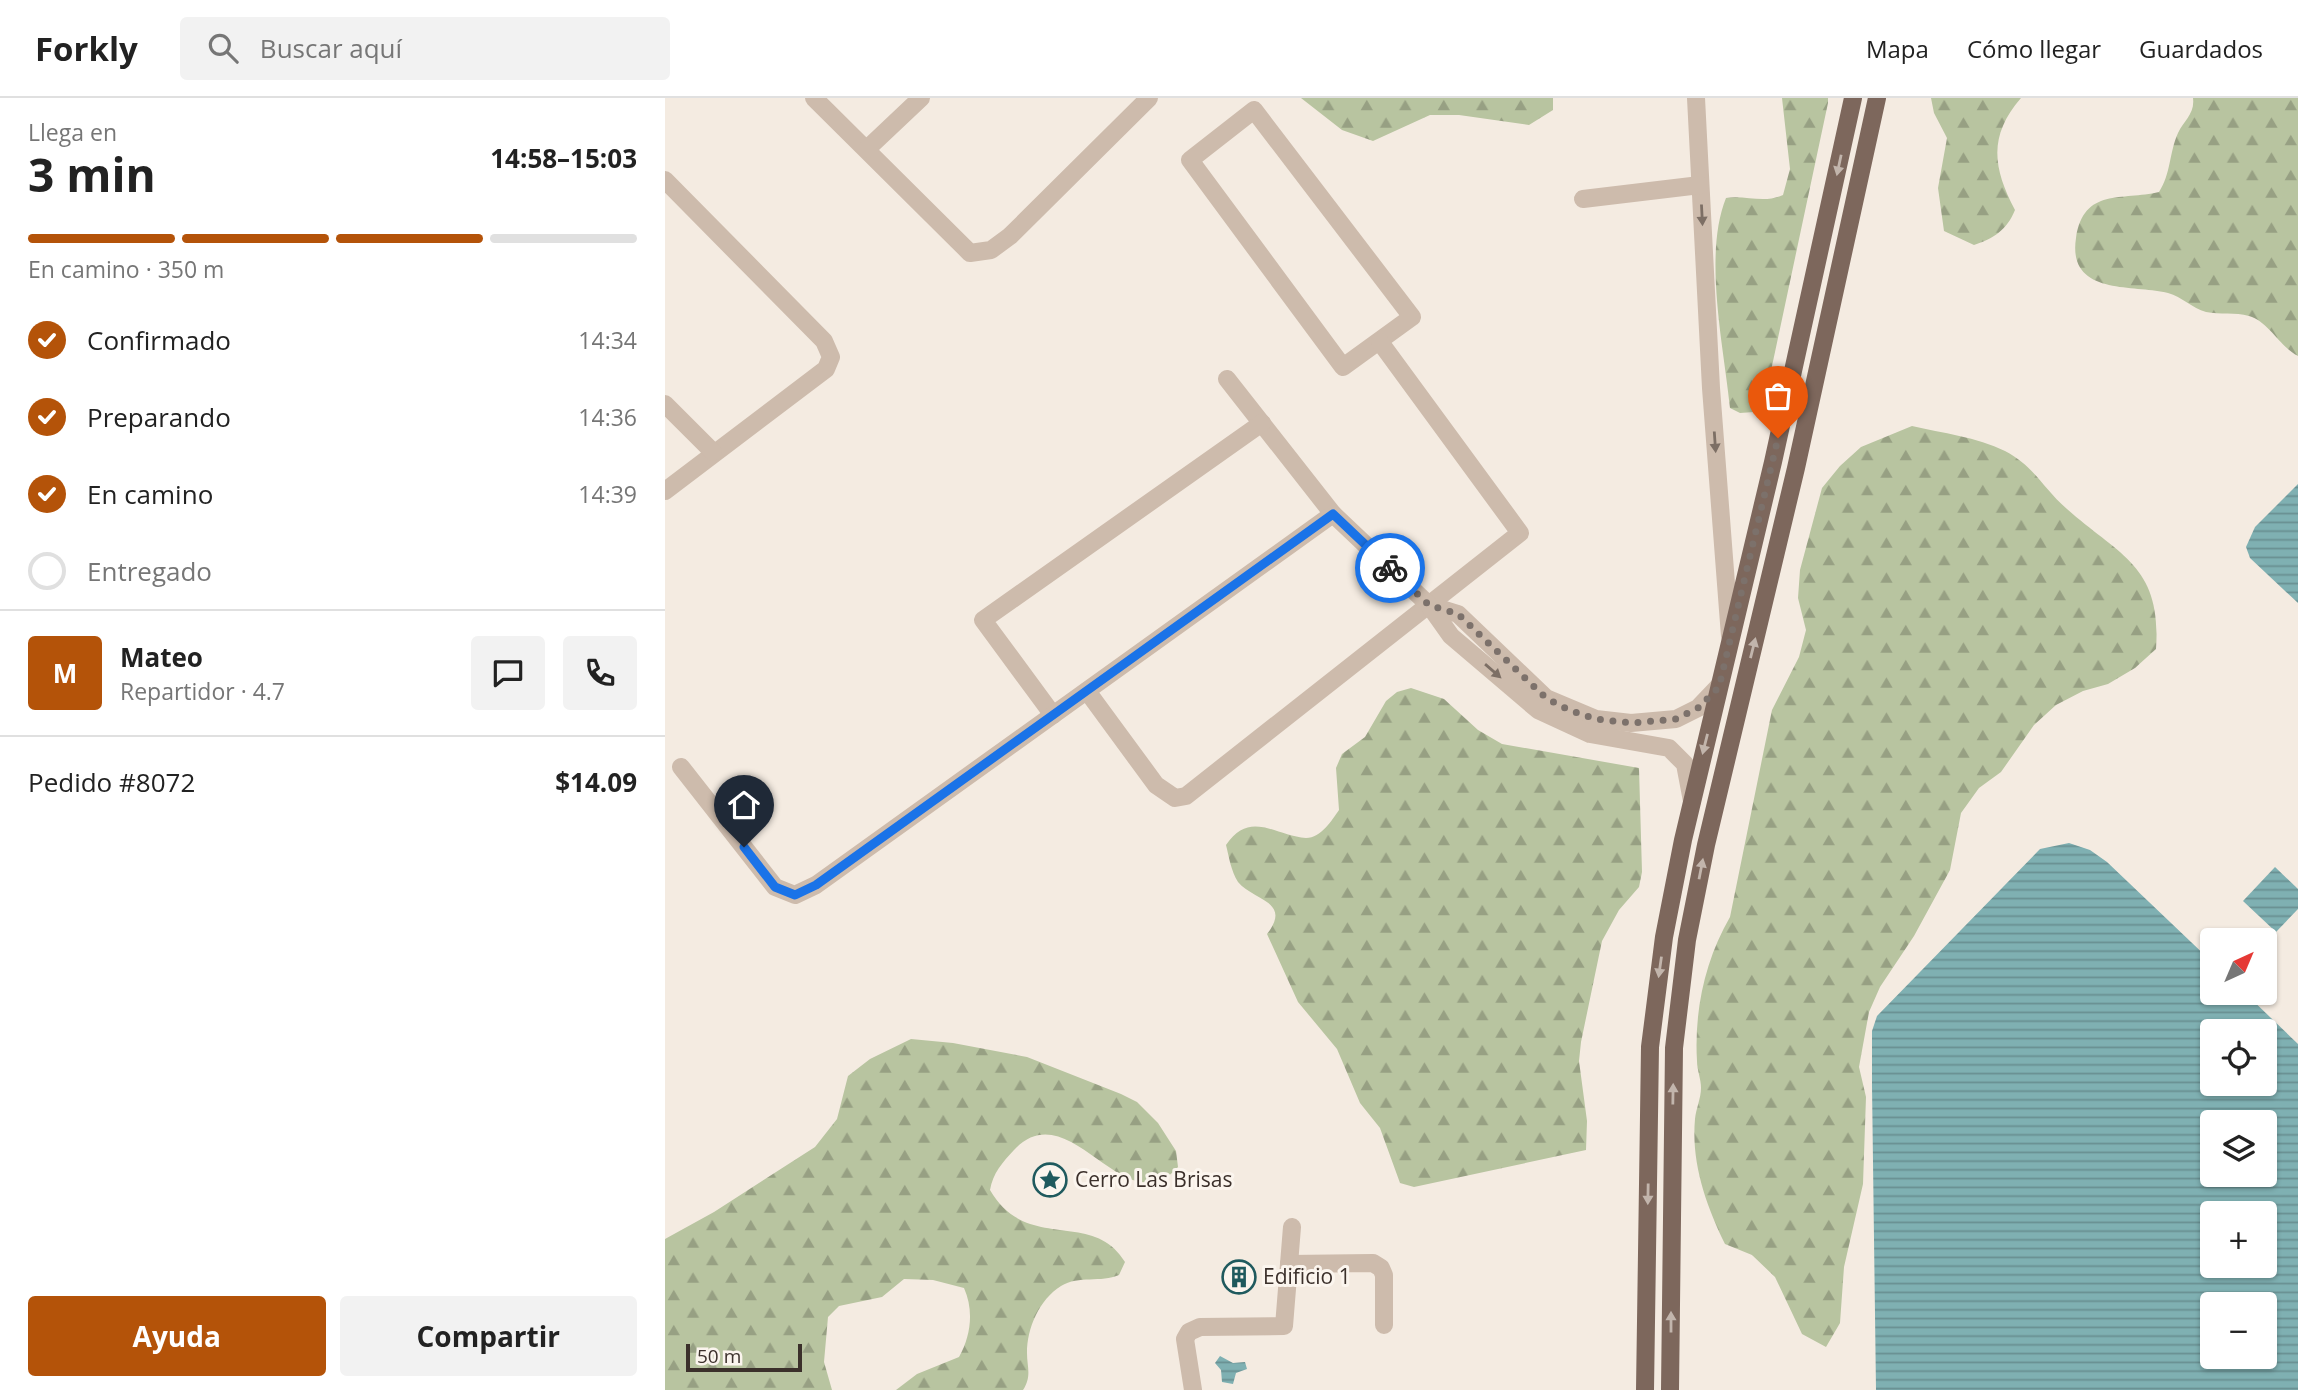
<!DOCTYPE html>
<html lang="es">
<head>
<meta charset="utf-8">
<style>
	body { margin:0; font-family:"Open Sans",sans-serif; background:#f2f2f2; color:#222; height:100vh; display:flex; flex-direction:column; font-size:26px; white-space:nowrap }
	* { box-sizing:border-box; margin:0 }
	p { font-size:23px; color:#767676 }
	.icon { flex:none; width:38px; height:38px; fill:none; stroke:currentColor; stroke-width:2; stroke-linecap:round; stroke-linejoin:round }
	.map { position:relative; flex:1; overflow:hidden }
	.details { display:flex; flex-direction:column; background:#fff; width:665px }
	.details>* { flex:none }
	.needle { width:46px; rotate:44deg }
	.controls { position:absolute; left:1535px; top:830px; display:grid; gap:14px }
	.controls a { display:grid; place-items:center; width:77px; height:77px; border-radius:7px; background:#fff; box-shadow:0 2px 5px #0004; font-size:35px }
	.scale { position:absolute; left:21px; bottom:18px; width:116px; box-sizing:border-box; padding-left:7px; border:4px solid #3b302b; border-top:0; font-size:19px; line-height:24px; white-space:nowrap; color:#3b302b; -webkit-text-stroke:5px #fbf5ee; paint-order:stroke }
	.pin { position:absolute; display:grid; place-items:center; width:60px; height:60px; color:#fff; margin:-72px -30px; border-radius:50% 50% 50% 0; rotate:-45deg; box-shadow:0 0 7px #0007 }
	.pin .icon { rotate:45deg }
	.courier { position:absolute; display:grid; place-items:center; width:70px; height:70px; margin:-35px; border:5px solid #1a73e8; border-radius:50%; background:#fff; color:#222; box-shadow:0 2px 9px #0007 }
	.headline em { font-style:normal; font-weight:700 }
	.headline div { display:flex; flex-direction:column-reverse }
	.headline { display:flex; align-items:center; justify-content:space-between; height:119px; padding:0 28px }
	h1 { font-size:46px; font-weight:700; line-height:52px }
	.bar { display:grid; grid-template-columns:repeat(4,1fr); gap:10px 7px; align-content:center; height:84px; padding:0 28px }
	.bar i { height:9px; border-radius:5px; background:#e0e0e0 }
	.bar .selected { background:#b45309 }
	.bar p { grid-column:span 4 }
	.line { display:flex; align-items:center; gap:18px; padding:0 28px; border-top:2px solid #e0e0e0 }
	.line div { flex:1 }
	.round { display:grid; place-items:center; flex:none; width:74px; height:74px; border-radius:7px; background:#f2f2f2 }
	ol { padding:0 28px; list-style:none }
	li { display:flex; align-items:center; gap:21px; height:77px }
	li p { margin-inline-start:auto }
	li .icon { padding:7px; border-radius:50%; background:#b45309; color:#fff; stroke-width:4 }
	li:last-child { color:#767676 }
	li i { width:38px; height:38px; border:4px solid #e0e0e0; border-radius:50% }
	.primary-button { display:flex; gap:14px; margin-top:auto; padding:14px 28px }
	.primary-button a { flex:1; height:80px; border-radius:7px; background:#b45309; color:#fff; font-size:28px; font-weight:700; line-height:80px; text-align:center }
	.primary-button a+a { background:#f2f2f2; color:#222 }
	header { display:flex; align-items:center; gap:42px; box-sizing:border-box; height:98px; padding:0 35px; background:#fff; border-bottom:2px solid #e0e0e0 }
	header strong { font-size:33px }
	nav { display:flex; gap:38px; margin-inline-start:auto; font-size:24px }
	.search { width:490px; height:63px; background:#f2f2f2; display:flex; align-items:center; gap:18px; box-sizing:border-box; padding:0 24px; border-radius:7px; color:#767676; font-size:26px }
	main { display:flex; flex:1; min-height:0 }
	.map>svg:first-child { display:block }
	.forest { fill:url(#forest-firs) }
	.water { fill:url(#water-rules); fill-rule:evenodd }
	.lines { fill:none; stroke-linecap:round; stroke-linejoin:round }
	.minor { stroke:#cdbbac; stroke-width:18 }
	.major { stroke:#7d675c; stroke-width:18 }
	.oneway { fill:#c2b5ac }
	.oneway2 { fill:#7d6f65 }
	.done { stroke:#7c716b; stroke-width:7; stroke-dasharray:0 12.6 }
	.route { stroke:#1a73e8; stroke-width:9 }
	.labels { text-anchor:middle; stroke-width:6; stroke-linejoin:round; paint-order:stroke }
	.poi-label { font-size:21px; fill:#3b302b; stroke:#fbf5ee; text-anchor:start }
</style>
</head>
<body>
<header>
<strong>Forkly</strong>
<div class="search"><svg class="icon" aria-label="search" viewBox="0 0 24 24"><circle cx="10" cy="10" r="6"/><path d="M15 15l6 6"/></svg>Buscar aquí</div>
<nav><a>Mapa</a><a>Cómo llegar</a><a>Guardados</a></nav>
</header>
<main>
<section class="details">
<div class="headline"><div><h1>3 min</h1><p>Llega en</p></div><em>14:58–15:03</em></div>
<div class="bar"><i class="selected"></i><i class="selected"></i><i class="selected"></i><i></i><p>En camino · 350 m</p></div>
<ol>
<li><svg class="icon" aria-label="check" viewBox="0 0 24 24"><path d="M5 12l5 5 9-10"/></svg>Confirmado<p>14:34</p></li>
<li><svg class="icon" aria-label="check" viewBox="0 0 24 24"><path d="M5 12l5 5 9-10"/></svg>Preparando<p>14:36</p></li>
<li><svg class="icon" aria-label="check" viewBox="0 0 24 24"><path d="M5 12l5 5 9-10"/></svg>En camino<p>14:39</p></li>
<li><i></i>Entregado</li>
</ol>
<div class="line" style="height:126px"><b class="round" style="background:#b45309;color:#fff">M</b><div><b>Mateo</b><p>Repartidor · 4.7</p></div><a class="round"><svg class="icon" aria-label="chat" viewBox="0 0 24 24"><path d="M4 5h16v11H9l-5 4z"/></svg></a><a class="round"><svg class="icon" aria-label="phone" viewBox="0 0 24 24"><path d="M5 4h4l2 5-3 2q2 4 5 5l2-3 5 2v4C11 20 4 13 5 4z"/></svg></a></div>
<div class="line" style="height:91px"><div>Pedido #8072</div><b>$14.09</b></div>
<div class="primary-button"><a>Ayuda</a><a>Compartir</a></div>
</section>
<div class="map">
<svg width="1633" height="1292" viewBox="0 0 1633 1292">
	<defs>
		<pattern id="forest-firs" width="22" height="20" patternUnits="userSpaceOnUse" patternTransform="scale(1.75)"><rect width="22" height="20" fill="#b8c4a0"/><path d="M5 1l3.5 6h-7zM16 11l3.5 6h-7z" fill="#97a083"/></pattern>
		<pattern id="water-rules" width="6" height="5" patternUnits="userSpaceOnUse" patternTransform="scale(1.75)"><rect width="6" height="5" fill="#7fb0b2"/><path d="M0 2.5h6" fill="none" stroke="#699091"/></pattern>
	</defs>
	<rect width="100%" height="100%" fill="#f4ebe1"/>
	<g class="forest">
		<path d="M636,0H888V12L864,27L794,17H765L708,43L677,32Z"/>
		<path d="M1117,0H1163V5L1100,301L1089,314L1075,315L1065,310C1059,249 1038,157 1061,100C1081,97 1099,106 1118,97L1125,71Z"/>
		<path d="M1266,0H1356C1323,38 1328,70 1350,112C1342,132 1328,141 1309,147L1279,133L1273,90L1282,40L1269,15Z"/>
		<path d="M1528,0H1633V258C1614,248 1604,224 1584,218C1570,214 1555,217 1541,214C1527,210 1517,199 1503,195C1470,186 1402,199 1411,140C1419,89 1457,103 1494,94C1506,76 1504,55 1513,35C1519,22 1530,16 1528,0Z"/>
		<path d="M1247,328C1277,335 1312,339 1340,353C1370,369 1377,389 1402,411C1455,458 1497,468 1491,551L1470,570L1443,586L1418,593L1391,607L1369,627L1336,674L1314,690L1296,715L1285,772L1249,838L1215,889L1204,914L1194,969L1201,999L1198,1086L1179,1169L1175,1225L1161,1249L1137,1236L1110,1179L1087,1157L1060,1146C1041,1107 1026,1065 1030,1021C1031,1011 1036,1000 1036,990C1036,981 1032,972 1032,963C1029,913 1040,862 1065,819L1107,612L1134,559L1141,532L1133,500L1135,472L1157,390L1175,368L1196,349Z"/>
		<path d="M746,590L779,601L813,632L837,646L974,670L977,774L974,789L954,812L937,843L916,944L914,963L922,1023L921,1052L749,1089L735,1085L715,1030L695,1005L672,951L633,904L602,836C628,803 587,802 573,784C566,773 564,759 561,747C585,711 610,738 641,740C656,740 667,722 674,712L671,670L677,656L700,639L721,603L732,594Z"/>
		<path d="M246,941L288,945L362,959L456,996L472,1004L493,1025L511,1053L513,1069C460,1130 405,992 349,1052C337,1065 328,1075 325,1092C362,1156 428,1110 460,1164L454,1177C436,1185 414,1177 396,1188C374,1202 362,1230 362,1255C362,1269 367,1278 358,1292H231L252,1276L294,1259C306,1238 309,1212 299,1190L268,1182L239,1181L217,1199L174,1208L163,1219L159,1264L167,1292H0V1141L49,1114L150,1049L172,1021L183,978L205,961Z"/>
	</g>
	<g class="water">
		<path d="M1633,386V505L1585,460L1581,449L1590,429Z"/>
		<path d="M1404,745L1425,752L1442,764L1547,864V894H1579L1633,946V1292H1211L1207,988V933L1212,918L1375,751ZM1547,933H1600V985H1547ZM1547,1024H1600V1076H1547ZM1547,1115H1600V1167H1547ZM1547,1206H1600V1258H1547Z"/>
		<path d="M1610,769L1633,791V811L1611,834L1578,803Z"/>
		<path d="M555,1258L568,1265L580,1264L582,1271L571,1275L568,1286L557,1284L556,1272L550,1265Z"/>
	</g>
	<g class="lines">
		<g class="minor">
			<path d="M149,0L305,155L326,152L345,138L484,0"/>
			<path d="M1031,0L1046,290L1065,538"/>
			<path d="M589,12L747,219L678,269L525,62Z"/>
			<path d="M202,51L256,0"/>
			<path d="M0,82L159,243L166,259L161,271L0,393"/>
			<path d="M918,101L1035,87"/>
			<path d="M562,281L668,416"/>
			<path d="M0,306L48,354"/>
			<path d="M764,507L793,516L881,600L931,621L966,625L1011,621L1033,610L1054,588"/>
			<path d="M422,593L491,687L510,700L521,698L855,435L715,244"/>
			<path d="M388,617L318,522L597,325"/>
			<path d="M16,669L110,789L130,797L151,787L668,416L764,507L786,538L873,612L925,636L1004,650L1020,666L1027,703"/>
			<path d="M624,1166L708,1165L716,1170L719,1177V1227"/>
			<path d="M528,1292L520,1241L524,1234L535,1229L619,1228L627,1129"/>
		</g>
		<g class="major">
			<path d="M980,1292L985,949L999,839L1018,742L1108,364L1188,0"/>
			<path d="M1005,1292L1009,950L1022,842L1041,747L1131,370L1212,0"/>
		</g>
	</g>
	<defs><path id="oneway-solid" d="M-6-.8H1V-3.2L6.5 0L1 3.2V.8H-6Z" transform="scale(1.75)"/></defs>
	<g class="oneway">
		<use href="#oneway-solid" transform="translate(1174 67) rotate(102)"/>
		<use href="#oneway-solid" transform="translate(1088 550) rotate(-76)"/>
		<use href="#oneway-solid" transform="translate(1040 646) rotate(104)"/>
		<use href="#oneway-solid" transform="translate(1036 771) rotate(-79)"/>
		<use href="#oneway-solid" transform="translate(995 869) rotate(98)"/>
		<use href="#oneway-solid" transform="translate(1008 996) rotate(-89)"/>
		<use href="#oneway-solid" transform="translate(983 1096) rotate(91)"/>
		<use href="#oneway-solid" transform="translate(1006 1224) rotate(-90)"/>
	</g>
	<g class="oneway2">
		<use href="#oneway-solid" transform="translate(1037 117) rotate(87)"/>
		<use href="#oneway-solid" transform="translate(1050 344) rotate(86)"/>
		<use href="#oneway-solid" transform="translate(828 573) rotate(41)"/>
	</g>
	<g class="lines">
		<path class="done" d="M725,470L764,507L793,516L881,600L904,612L931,621L966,625L1011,621L1033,610L1054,589L1113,340"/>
		<path class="route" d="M79,749L110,789L130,797L151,787L668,416L725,470"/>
	</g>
	<defs>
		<symbol id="sight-ring" viewBox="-11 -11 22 22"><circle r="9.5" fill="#fbf5ee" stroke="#1f5a5e" stroke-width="1.5"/><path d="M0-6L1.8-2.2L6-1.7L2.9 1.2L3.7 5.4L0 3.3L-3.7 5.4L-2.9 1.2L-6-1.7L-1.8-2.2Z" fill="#1f5a5e"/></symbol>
		<symbol id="building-ring" viewBox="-11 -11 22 22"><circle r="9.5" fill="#fbf5ee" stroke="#1f5a5e" stroke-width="1.5"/><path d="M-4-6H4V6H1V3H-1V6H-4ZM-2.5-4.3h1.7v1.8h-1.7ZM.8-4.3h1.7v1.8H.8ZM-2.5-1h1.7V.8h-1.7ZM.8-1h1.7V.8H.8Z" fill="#1f5a5e"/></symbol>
	</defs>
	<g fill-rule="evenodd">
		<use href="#sight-ring" x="366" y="1063" width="38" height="38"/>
		<use href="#building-ring" x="555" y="1160" width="38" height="38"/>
	</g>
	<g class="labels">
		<g class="poi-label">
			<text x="410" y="1089">Cerro Las Brisas</text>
			<text x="598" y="1186">Edificio 1</text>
		</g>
	</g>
</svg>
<div class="controls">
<a><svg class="needle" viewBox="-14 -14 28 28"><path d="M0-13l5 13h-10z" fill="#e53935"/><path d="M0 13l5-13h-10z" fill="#767676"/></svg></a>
<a><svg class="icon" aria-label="locate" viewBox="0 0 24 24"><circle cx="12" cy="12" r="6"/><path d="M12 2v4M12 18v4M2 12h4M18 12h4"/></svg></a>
<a><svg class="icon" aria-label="layers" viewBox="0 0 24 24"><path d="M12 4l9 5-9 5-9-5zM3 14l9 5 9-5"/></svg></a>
<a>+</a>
<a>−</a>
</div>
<div class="scale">50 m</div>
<div class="pin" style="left:1113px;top:340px;background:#ea580c"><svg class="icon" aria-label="bag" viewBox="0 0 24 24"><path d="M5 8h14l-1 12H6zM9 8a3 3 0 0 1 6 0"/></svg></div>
<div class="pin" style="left:79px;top:749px;background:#1f2937"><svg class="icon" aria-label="home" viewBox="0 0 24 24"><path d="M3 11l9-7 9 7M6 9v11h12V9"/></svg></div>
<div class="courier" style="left:725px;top:470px"><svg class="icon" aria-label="bike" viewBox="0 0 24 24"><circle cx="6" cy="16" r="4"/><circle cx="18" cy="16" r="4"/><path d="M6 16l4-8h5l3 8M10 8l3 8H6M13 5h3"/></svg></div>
</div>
</main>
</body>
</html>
